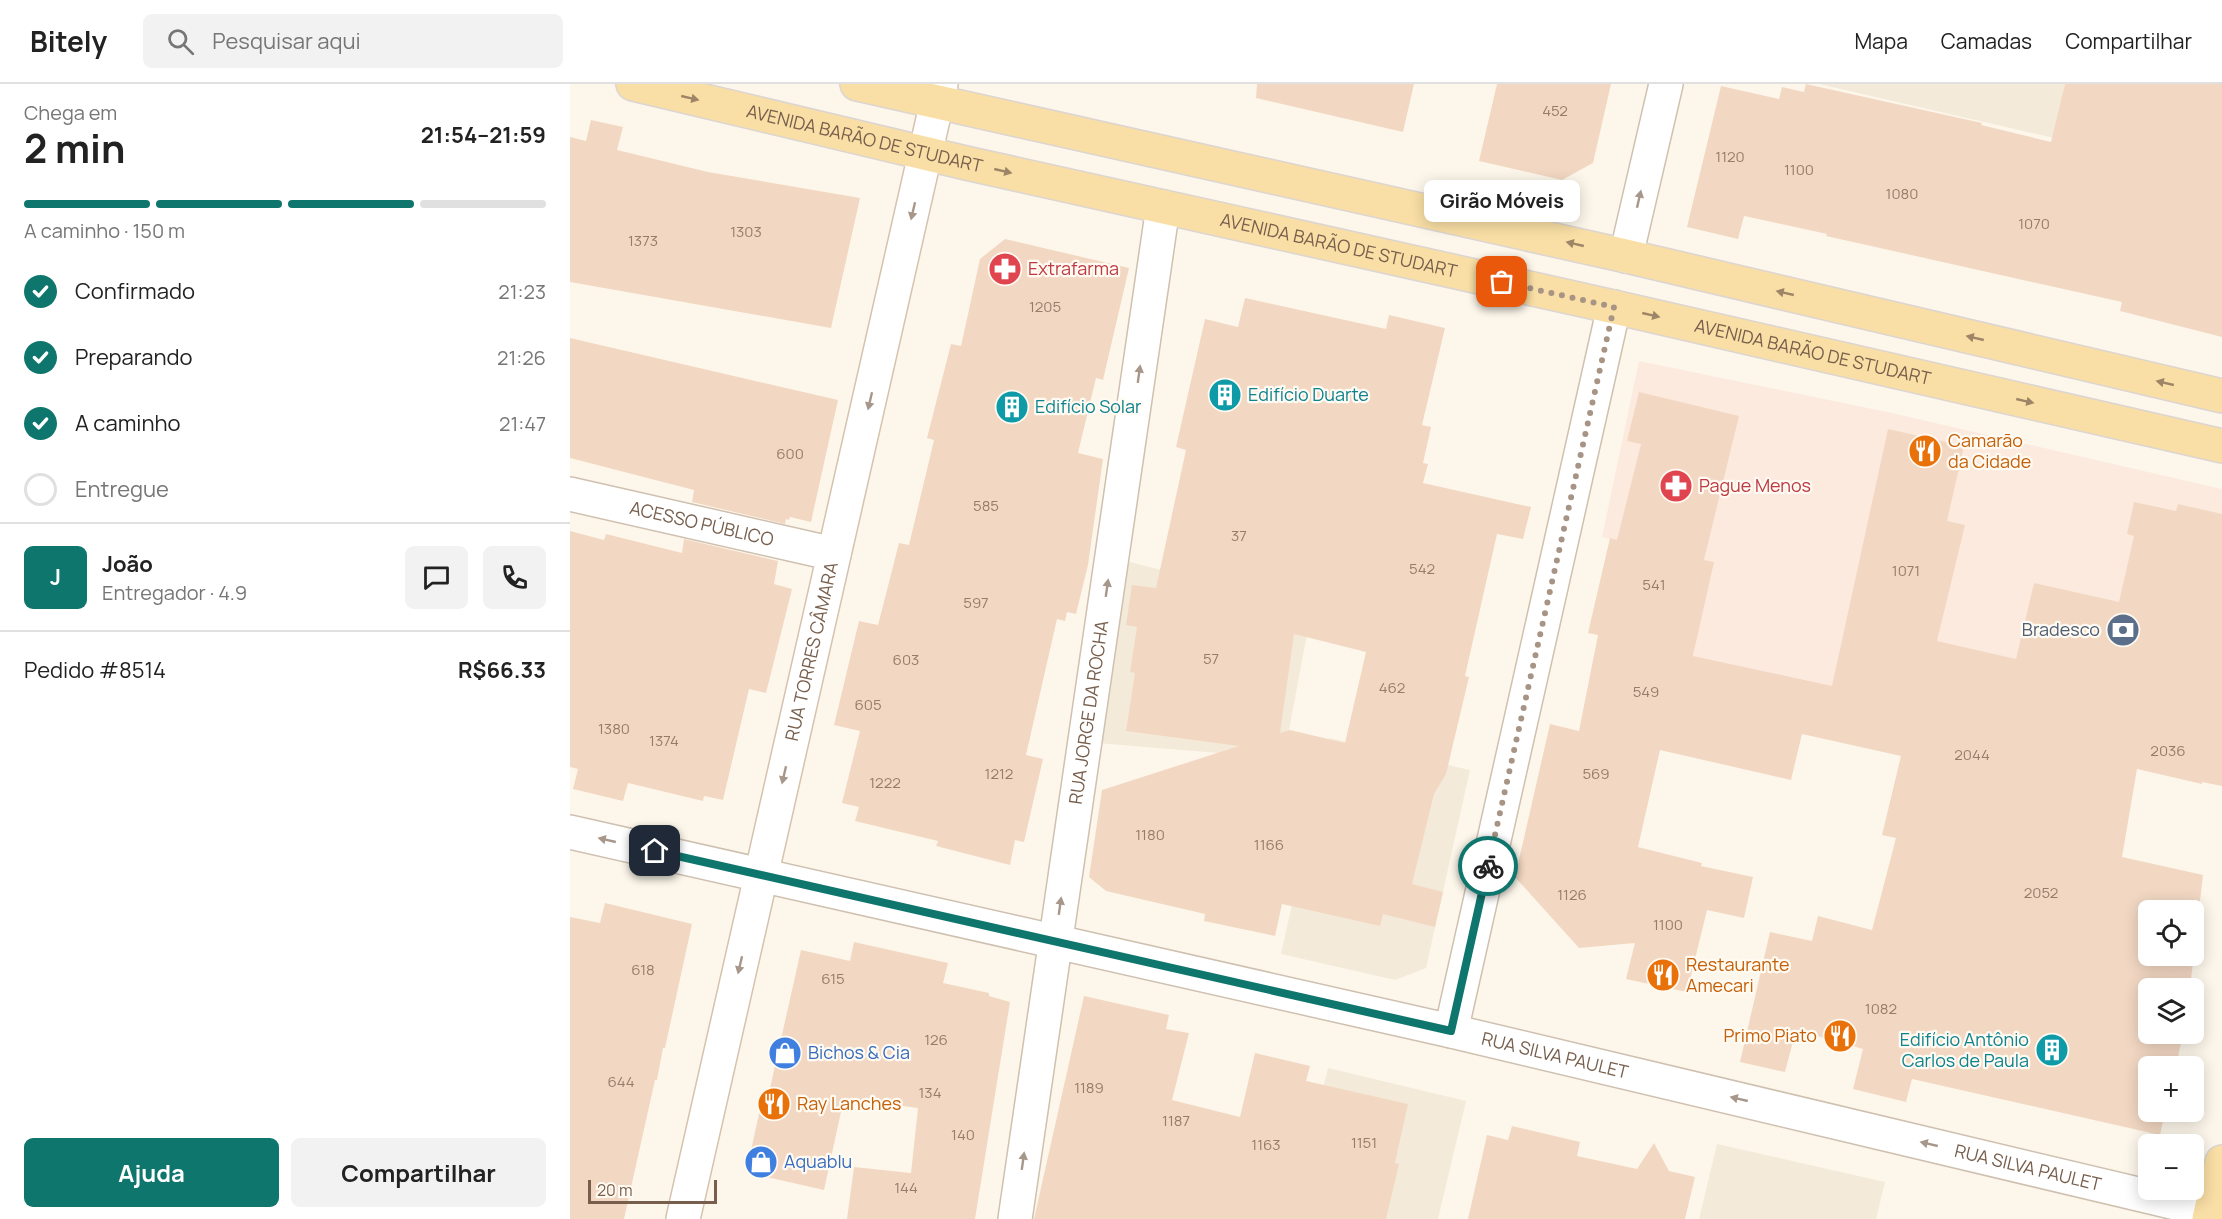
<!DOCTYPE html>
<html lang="pt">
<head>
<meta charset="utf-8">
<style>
	body { margin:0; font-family:Manrope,sans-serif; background:#f2f2f2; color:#222; height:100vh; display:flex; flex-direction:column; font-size:22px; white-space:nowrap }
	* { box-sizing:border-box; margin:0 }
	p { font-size:20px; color:#767676 }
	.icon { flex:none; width:33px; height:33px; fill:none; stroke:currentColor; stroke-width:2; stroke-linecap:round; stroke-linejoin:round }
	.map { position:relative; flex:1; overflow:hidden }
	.side { display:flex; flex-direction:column; background:#fff; width:570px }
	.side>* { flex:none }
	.controls { position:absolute; left:1568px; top:816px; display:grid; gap:12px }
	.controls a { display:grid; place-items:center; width:66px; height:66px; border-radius:9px; background:#fff; box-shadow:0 3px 15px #0003; font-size:30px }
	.scale { position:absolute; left:18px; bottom:15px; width:129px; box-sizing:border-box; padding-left:6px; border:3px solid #785f4d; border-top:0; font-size:16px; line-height:21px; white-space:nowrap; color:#785f4d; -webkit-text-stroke:4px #fffaf2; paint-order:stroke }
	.pin { position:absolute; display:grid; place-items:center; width:51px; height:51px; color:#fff; margin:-26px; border-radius:12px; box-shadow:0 3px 9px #0006 }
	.courier { position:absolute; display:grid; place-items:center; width:60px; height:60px; margin:-30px; border:4px solid #0f766e; border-radius:50%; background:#fff; color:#222; box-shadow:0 2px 8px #0007 }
	.bubble { position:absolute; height:42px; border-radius:9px; background:#fff; box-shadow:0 3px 15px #0003; font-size:20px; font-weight:700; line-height:42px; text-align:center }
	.headline em { font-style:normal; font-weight:700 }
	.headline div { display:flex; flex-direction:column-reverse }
	.headline { display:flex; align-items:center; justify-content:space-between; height:102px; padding:0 24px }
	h1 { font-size:39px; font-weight:700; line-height:45px }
	.bar { display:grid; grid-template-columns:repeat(4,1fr); gap:9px 6px; align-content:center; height:72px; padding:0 24px }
	.bar i { height:8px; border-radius:4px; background:#e0e0e0 }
	.bar .on { background:#0f766e }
	.bar p { grid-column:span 4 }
	.line { display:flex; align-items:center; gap:15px; padding:0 24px; border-top:2px solid #e0e0e0 }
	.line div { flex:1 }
	.round { display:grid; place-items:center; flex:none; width:63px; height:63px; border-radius:9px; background:#f2f2f2 }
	ol { padding:0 24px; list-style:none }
	li { display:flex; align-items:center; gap:18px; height:66px }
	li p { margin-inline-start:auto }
	li .icon { padding:6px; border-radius:50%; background:#0f766e; color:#fff; stroke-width:4 }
	li:last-child { color:#767676 }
	li i { width:33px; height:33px; border:3px solid #e0e0e0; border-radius:50% }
	.cta { display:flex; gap:12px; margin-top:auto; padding:12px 24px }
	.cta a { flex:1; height:69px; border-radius:9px; background:#0f766e; color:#fff; font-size:24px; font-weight:700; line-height:69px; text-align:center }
	.cta a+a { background:#f2f2f2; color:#222 }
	header { display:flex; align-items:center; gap:36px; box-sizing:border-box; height:84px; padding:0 30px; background:#fff; border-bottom:2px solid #e0e0e0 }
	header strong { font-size:28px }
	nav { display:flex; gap:33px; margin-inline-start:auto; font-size:21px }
	.search { width:420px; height:54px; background:#f2f2f2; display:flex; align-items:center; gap:15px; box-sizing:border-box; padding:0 21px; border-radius:9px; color:#767676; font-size:22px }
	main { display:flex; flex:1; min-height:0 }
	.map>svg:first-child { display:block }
	.residential { fill:#f4ead9 }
	.commercial { fill:#fceadf }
	.building { fill:#f2d8c3; fill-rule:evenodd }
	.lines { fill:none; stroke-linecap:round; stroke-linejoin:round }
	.minor-casing { stroke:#cfc0af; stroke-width:36 }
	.secondary-casing { stroke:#d5c2af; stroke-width:36 }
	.primary-casing { stroke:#dcd5d1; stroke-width:36 }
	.minor { stroke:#fff; stroke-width:33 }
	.secondary { stroke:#fff; stroke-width:33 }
	.primary { stroke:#f9dfa5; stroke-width:33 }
	.oneway { fill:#9f8567 }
	.oneway2 { fill:#a7978b }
	.done { stroke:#a79484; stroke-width:6; stroke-dasharray:0 10.8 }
	.route { stroke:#0f766e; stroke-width:8 }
	.labels { text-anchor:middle; stroke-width:4.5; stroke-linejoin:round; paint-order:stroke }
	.number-label { font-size:15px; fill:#967d6a }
	.street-label { font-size:18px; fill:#785f4d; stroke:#fffaf2 }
	.health-label { font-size:18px; fill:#be3a42; stroke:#fffaf2; text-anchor:start }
	.culture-label { font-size:18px; fill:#0d838f; stroke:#fffaf2; text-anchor:start }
	.food-label { font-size:18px; fill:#c56008; stroke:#fffaf2; text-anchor:start }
	.service-label { font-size:18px; fill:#4e5e75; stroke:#fffaf2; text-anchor:end }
	.shop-label { font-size:18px; fill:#366cbe; stroke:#fffaf2; text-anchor:start }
</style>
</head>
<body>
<header>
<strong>Bitely</strong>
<div class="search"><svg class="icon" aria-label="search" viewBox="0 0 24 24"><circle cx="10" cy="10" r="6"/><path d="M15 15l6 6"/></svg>Pesquisar aqui</div>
<nav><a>Mapa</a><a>Camadas</a><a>Compartilhar</a></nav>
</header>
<main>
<section class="side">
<div class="headline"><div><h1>2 min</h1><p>Chega em</p></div><em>21:54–21:59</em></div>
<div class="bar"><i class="on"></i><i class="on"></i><i class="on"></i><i></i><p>A caminho · 150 m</p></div>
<ol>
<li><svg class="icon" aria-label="check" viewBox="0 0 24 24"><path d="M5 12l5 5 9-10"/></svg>Confirmado<p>21:23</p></li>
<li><svg class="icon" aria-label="check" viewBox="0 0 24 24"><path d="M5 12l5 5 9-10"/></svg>Preparando<p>21:26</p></li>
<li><svg class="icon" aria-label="check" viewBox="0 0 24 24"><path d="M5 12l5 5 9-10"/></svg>A caminho<p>21:47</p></li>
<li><i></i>Entregue</li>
</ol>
<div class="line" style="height:108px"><b class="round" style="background:#0f766e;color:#fff">J</b><div><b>João</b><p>Entregador · 4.9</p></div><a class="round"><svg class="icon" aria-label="chat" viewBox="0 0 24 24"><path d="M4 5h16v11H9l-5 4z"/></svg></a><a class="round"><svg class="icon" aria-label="phone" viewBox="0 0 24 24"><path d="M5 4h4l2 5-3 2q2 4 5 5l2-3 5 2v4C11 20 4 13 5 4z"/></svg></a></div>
<div class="line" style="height:78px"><div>Pedido #8514</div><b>R$66.33</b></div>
<div class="cta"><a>Ajuda</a><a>Compartilhar</a></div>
</section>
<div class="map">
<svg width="1652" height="1135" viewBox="0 0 1652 1135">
	<rect width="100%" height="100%" fill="#fdf7eb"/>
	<g class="residential">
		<path d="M1249,0H1495L1484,54Z"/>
		<path d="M556,477L742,524L712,683L648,669L527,659Z"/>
		<path d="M759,654L900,686L856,884L825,896L711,870Z"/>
		<path d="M758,984L896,1017L868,1135H721Z"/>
		<path d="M1147,1060L1315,1098L1306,1135H1129Z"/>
	</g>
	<path class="commercial" d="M1069,277L1322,329L1652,405V646L1350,624L1123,574L1141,478L1032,453Z"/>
	<g class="building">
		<path d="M687,0H844L833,48L686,14Z"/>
		<path d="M927,0H1041L1023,79L992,96L909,77Z"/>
		<path d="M1236,0L1412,39L1411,41L1481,58L1495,0H1652V253L1550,227L1552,218L1256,152L1257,150L1174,132L1168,155L1117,143L1151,2L1209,15L1212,3L1234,8Z"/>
		<path d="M21,36L53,43L47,66L138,88L290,114L261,244L0,198V53L16,57Z"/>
		<path d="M435,155L559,184L533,296L526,294L508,369L533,375L518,481L506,530L497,528L495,537L487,535L456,671L473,675L454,758L445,756L440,781L366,762L368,757L285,737L289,723L272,719L290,647L264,641L289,537L308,541L329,459L339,461L364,356L357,354L381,260L391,262L410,175Z"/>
		<path d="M675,214L816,245L819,231L875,244L852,341L861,343L853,379L858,380L853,399L961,423L953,455L927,450L895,592L899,593L876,690L864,710L842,800L873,808L865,843L813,830L810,842L712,820L705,852L634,837L635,830L536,807L519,793L532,706L669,662L556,647L565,589L560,588L567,543L556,541L562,501L586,504L616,366L606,363L635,235L668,243ZM724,550L796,568L775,659L720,646L710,649Z"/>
		<path d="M0,254L268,316L241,438L220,433L219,436L216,435L215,440L122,418L124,406L0,374Z"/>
		<path d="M1069,308L1169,332L1134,476L1144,478L1123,572L1262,602L1318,345L1394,362L1377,437L1395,441L1367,557L1446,575L1464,499L1549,518L1564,452L1557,450L1564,418L1606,427L1608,420L1652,430V702L1632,698V700L1567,685L1552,773L1633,791L1620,904H1578V950H1613L1606,982H1578V1028H1595L1590,1051L1342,995L1336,1018L1283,1005L1293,965L1226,946L1215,988L1170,978L1200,848L1242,857L1248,832L1302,846L1326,754L1312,751L1331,672L1232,650L1221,696L1090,666L1068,763L1132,779L1131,782L1183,793L1174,834L1137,826L1117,908L1056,895L1065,859L1009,864L945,793L980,640L1009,647L1028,551L1018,549L1040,454L1047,456L1071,360L1057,357ZM1578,826H1623V872H1578Z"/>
		<path d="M0,447L34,456L36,450L112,469L114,455L208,477L204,500L222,505L196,609L179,605L153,716L134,712L133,717L58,699L53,717L3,705L8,685L0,683Z"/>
		<path d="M35,819L122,840L95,964H93L87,996H85L54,1135H0V833L30,839Z"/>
		<path d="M284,858L378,879L373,899L419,909V912L440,918L405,1135H277L284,1083L341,1089L348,1024L274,1014L254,1106L179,1089L182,1076L179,1075L193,1012L198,1013L231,866L280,877Z"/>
		<path d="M514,912L599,931L596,945L619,949L602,1016L670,1033L685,969L740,982L736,997L838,1020L825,1079L829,1080L816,1135H464Z"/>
		<path d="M942,1042L1010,1058L1007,1072L1067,1085L1084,1059L1099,1087L1125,1093L1115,1135H898L917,1051L938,1056Z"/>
	</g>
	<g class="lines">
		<defs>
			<g id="minor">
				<path d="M1056,172L1096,0"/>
				<path id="s1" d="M0,410L264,470"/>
				<path id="s2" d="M0,748L881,947L1652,1130"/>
				<path d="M881,947L1044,223"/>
				<path id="s3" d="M445,1135L593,123"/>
			</g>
			<g id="secondary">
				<path id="s4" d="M113,1135L371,0"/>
			</g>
			<g id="primary">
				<path id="s5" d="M63,0L396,79L1044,223L1652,362"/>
				<path d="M287,0L1056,172L1652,312"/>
				<path d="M1639,1135L1652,1078"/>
			</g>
		</defs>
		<use href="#minor" class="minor-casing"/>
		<use href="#secondary" class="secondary-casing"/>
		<use href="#primary" class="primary-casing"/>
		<use href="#minor" class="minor"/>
		<use href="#secondary" class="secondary"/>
		<use href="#primary" class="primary"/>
	</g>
	<defs><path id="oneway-solid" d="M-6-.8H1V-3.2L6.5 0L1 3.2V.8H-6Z" transform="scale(1.5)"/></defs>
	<g class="oneway">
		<use href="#oneway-solid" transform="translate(120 14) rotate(13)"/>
		<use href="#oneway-solid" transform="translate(433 87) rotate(13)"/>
		<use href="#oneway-solid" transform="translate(1005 160) rotate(-167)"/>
		<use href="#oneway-solid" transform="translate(1215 209) rotate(-167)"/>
		<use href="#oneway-solid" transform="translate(1081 231) rotate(13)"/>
		<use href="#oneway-solid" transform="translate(1405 254) rotate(-167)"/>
		<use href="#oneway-solid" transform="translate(1595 299) rotate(-167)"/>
		<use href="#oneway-solid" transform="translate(1455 317) rotate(13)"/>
	</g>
	<g class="oneway2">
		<use href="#oneway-solid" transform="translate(1069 115) rotate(-77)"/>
		<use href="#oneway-solid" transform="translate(343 127) rotate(103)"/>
		<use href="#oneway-solid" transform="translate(569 290) rotate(-82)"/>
		<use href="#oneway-solid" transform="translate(300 317) rotate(103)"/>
		<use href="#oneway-solid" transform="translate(537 504) rotate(-82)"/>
		<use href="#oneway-solid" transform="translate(214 691) rotate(103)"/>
		<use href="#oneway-solid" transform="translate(37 756) rotate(-167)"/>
		<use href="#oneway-solid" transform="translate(490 822) rotate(-82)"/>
		<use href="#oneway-solid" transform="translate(170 881) rotate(103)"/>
		<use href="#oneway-solid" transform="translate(1169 1015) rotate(-167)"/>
		<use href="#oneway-solid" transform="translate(1359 1060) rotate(-167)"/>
		<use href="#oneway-solid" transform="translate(453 1077) rotate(-82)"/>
	</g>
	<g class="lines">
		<path class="done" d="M918,782L1044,223L932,198"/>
		<path class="route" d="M85,767L881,947L918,782"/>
	</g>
	<defs>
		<symbol id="pharmacy-disc" viewBox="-11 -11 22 22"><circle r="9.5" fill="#e0444e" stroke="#fffaf2"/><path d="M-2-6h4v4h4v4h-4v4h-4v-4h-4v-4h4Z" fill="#fff"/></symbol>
		<symbol id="building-disc" viewBox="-11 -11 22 22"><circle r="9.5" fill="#0f9aa8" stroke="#fffaf2"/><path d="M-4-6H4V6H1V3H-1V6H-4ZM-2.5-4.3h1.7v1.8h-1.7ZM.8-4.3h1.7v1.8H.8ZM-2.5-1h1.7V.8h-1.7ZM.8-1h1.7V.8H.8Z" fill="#fff"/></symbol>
		<symbol id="restaurant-disc" viewBox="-11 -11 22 22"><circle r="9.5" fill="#e8710a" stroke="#fffaf2"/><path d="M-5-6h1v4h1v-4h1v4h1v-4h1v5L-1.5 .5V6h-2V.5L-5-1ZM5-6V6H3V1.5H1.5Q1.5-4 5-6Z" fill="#fff"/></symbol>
		<symbol id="bank-disc" viewBox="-11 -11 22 22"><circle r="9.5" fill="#5c6f8a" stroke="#fffaf2"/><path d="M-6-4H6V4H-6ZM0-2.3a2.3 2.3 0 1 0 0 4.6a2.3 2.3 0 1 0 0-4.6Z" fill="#fff"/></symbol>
		<symbol id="shop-disc" viewBox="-11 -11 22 22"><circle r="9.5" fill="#3f7fe0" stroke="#fffaf2"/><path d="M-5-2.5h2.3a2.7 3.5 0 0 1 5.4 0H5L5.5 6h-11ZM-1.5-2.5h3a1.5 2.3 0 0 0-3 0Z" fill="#fff"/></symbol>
	</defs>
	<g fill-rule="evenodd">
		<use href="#pharmacy-disc" x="416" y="166" width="38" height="38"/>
		<use href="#building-disc" x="636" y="292" width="38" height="38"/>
		<use href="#building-disc" x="423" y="304" width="38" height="38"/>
		<use href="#restaurant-disc" x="1336" y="348" width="38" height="38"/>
		<use href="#pharmacy-disc" x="1087" y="383" width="38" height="38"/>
		<use href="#bank-disc" x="1534" y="527" width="38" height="38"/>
		<use href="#restaurant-disc" x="1074" y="872" width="38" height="38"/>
		<use href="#restaurant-disc" x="1251" y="933" width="38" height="38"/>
		<use href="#building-disc" x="1463" y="947" width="38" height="38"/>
		<use href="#shop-disc" x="196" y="950" width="38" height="38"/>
		<use href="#restaurant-disc" x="185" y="1001" width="38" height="38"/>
		<use href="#shop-disc" x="172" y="1059" width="38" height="38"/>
	</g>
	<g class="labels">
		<g class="number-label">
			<text x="985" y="32">452</text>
			<text x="1160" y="78">1120</text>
			<text x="1229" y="91">1100</text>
			<text x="1332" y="115">1080</text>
			<text x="1464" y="145">1070</text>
			<text x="176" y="153">1303</text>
			<text x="73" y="162">1373</text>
			<text x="475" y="228">1205</text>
			<text x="220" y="375">600</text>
			<text x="416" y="427">585</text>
			<text x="669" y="457">37</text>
			<text x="852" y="490">542</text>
			<text x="1336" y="492">1071</text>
			<text x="1084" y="506">541</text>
			<text x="406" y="524">597</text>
			<text x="641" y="580">57</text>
			<text x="336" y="581">603</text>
			<text x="822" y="609">462</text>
			<text x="1076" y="613">549</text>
			<text x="298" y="626">605</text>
			<text x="44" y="650">1380</text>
			<text x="94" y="662">1374</text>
			<text x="1598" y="672">2036</text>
			<text x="1402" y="676">2044</text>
			<text x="429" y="695">1212</text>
			<text x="1026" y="695">569</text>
			<text x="315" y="704">1222</text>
			<text x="580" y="756">1180</text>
			<text x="699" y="766">1166</text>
			<text x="1471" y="814">2052</text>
			<text x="1002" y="816">1126</text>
			<text x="1098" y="846">1100</text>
			<text x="73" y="891">618</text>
			<text x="263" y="900">615</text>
			<text x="1311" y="930">1082</text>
			<text x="366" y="961">126</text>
			<text x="51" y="1003">644</text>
			<text x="519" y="1009">1189</text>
			<text x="360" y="1014">134</text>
			<text x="606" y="1042">1187</text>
			<text x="393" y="1056">140</text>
			<text x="794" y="1064">1151</text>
			<text x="696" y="1066">1163</text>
			<text x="336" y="1109">144</text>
		</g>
		<g class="street-label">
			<text dy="6" stroke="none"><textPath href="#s5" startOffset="238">AVENIDA BARÃO DE STUDART</textPath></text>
			<text dy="6" stroke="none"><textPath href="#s5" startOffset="724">AVENIDA BARÃO DE STUDART</textPath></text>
			<text dy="6" stroke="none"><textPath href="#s5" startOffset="1210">AVENIDA BARÃO DE STUDART</textPath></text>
			<text dy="6" stroke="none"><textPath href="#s1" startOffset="135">ACESSO PÚBLICO</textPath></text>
			<text dy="6" stroke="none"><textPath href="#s4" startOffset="582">RUA TORRES CÂMARA</textPath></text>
			<text dy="6" stroke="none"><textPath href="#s3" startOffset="512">RUA JORGE DA ROCHA</textPath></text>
			<text dy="6" stroke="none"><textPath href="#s2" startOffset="1010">RUA SILVA PAULET</textPath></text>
			<text dy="6" stroke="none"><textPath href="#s2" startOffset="1496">RUA SILVA PAULET</textPath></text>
		</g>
		<g class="health-label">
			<text x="458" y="191">Extrafarma</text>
			<text x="1129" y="408">Pague Menos</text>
		</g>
		<g class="culture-label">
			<text x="678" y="317">Edifício Duarte</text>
			<text x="465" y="329">Edifício Solar</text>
			<text x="1459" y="962" text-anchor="end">Edifício Antônio<tspan x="1459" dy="21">Carlos de Paula</tspan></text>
		</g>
		<g class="food-label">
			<text x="1378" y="363">Camarão<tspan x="1378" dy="21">da Cidade</tspan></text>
			<text x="1116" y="887">Restaurante<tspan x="1116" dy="21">Amecari</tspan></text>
			<text x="1247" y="958" text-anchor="end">Primo Piato</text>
			<text x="227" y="1026">Ray Lanches</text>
		</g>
		<g class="service-label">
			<text x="1530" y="552">Bradesco</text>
		</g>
		<g class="shop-label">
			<text x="238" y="975">Bichos &amp; Cia</text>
			<text x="214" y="1084">Aquablu</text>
		</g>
	</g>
</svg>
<div class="controls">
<a><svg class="icon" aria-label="locate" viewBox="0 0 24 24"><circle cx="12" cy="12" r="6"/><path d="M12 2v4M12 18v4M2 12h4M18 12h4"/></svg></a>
<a><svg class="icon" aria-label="layers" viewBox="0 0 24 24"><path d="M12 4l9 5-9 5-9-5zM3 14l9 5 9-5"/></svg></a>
<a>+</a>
<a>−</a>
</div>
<div class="scale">20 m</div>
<div class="pin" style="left:932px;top:198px;background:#ea580c"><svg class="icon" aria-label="bag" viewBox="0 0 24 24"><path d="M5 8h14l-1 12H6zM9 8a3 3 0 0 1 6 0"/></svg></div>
<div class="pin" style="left:85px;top:767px;background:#1f2937"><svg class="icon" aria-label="home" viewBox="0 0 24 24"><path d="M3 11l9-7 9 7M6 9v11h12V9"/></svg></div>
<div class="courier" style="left:918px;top:782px"><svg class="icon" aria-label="bike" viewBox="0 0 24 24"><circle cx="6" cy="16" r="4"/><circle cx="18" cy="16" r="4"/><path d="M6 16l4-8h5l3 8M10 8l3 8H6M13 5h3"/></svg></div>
<div class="bubble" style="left:854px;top:96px;width:156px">Girão Móveis</div>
</div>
</main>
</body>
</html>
